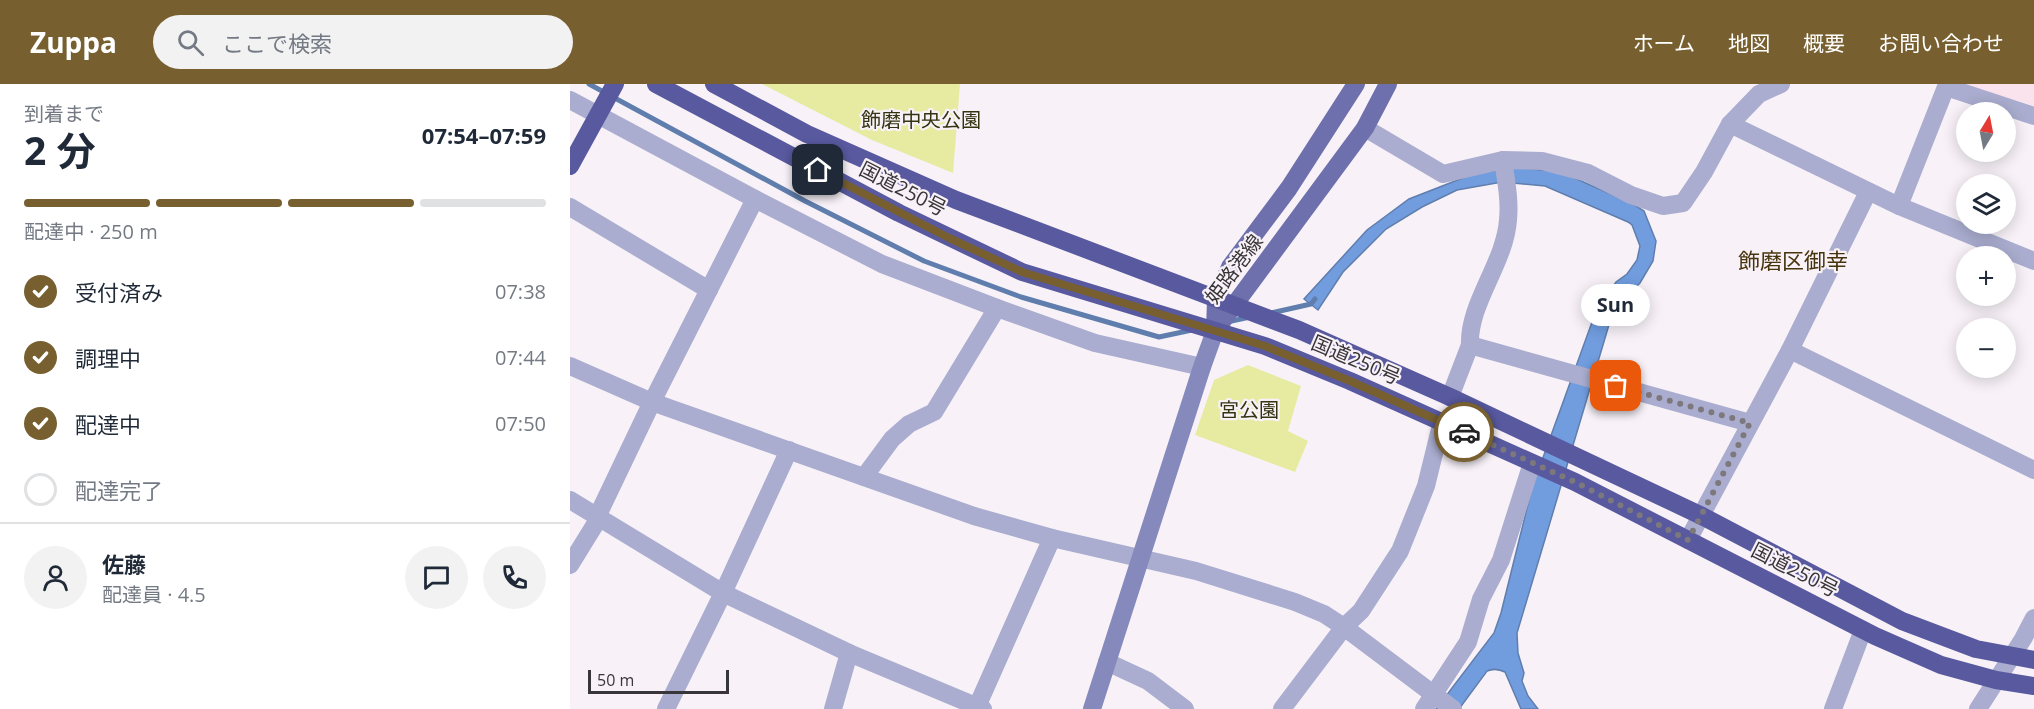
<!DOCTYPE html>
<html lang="ja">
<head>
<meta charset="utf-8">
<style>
	body { margin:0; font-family:"Open Sans","Noto Sans JP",sans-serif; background:#f2f2f3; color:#1f2937; height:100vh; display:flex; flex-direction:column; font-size:22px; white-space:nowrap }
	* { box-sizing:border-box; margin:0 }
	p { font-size:20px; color:#747a83 }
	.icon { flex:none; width:33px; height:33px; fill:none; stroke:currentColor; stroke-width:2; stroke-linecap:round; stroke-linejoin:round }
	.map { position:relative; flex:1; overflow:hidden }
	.drawer { display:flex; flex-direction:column; background:#fff; width:570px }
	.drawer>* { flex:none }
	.needle { width:39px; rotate:10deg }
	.tools { position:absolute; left:1386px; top:18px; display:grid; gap:12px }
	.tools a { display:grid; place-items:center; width:60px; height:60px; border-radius:50%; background:#fff; box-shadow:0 3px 15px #0003; font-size:30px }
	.scale { position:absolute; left:18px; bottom:15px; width:141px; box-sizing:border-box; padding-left:6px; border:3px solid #393639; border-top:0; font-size:16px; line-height:21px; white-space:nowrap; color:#393639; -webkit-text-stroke:4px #f8f2f8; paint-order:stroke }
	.pin { position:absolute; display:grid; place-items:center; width:51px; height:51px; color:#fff; margin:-26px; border-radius:12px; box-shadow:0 3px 9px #0006 }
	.courier { position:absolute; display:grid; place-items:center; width:60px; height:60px; margin:-30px; border:4px solid #775f30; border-radius:50%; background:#fff; color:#222; box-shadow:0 2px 8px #0007 }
	.bubble { position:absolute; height:42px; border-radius:21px; background:#fff; box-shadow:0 3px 15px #0003; font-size:20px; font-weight:700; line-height:42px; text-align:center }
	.overview em { font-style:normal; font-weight:700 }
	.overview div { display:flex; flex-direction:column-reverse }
	.overview { display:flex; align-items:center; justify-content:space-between; height:102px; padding:0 24px }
	h1 { font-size:39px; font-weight:700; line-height:45px }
	.bar { display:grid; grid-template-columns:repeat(4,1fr); gap:9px 6px; align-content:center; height:72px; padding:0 24px }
	.bar i { height:8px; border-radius:4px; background:#e0e1e3 }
	.bar .selected { background:#775f30 }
	.bar p { grid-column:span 4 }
	.line { display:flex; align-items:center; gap:15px; padding:0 24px; border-top:2px solid #e0e1e3 }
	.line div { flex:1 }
	.round { display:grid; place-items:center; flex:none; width:63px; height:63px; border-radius:32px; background:#f2f2f3 }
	ol { padding:0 24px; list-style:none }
	li { display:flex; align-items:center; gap:18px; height:66px }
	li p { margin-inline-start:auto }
	li .icon { padding:6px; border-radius:50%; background:#775f30; color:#fff; stroke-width:4 }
	li:last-child { color:#747a83 }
	li i { width:33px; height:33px; border:3px solid #e0e1e3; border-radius:50% }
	header { display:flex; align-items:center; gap:36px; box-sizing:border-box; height:84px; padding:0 30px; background:#775f30; color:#fff }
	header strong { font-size:28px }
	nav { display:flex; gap:33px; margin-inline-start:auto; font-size:21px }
	.search { width:420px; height:54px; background:#f2f2f3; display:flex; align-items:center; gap:15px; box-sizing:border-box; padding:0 21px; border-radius:33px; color:#747a83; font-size:22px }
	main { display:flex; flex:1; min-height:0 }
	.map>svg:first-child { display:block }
	.education { fill:#fbe3ed }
	.green { fill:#e6eba1 }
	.water { fill:#719ddf; stroke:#607ead; stroke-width:1.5 }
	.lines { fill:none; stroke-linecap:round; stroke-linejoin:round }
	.stream { stroke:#607ead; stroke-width:5 }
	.street { stroke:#aaadcf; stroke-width:18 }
	.secondary { stroke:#8689bb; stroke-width:18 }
	.primary { stroke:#6d70ac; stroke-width:18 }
	.highway { stroke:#58599f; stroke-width:18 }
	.done { stroke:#7c787c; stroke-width:6; stroke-dasharray:0 10.8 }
	.route { stroke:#775f30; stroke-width:8 }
	.labels { text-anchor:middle; stroke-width:4.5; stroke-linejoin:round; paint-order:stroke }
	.park-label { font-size:20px; fill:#333510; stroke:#f8f2f8 }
	.street-label { font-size:20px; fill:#393639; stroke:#f8f2f8 }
	.quarter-label { font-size:22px; fill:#47340d; stroke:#f8f2f8 }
</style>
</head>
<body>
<header>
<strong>Zuppa</strong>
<div class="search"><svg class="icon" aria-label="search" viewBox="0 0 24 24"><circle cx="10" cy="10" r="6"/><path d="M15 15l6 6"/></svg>ここで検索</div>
<nav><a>ホーム</a><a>地図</a><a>概要</a><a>お問い合わせ</a></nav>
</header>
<main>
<section class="drawer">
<div class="overview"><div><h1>2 分</h1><p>到着まで</p></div><em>07:54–07:59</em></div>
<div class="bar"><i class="selected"></i><i class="selected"></i><i class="selected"></i><i></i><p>配達中 · 250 m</p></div>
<ol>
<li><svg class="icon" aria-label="check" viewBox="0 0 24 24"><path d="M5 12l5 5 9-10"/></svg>受付済み<p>07:38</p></li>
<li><svg class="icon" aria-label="check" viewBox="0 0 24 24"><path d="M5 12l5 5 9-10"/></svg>調理中<p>07:44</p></li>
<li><svg class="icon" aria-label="check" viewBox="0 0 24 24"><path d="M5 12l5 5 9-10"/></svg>配達中<p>07:50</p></li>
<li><i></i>配達完了</li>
</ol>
<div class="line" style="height:108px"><a class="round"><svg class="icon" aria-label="person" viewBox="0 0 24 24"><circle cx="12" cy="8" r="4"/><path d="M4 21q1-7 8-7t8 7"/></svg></a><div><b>佐藤</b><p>配達員 · 4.5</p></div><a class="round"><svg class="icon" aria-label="chat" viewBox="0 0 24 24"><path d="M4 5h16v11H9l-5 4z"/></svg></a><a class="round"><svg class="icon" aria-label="phone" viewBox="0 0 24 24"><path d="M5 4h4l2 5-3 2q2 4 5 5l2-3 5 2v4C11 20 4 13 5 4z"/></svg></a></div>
</section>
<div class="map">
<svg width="1464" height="625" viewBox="0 0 1464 625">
	<rect width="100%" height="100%" fill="#f8f2f8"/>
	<path class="education" d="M1392,0H1464V22L1455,19Z"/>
	<g class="green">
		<path d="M192,0H390L383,89L302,56Z"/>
		<path d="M678,281L731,302L718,347L738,357L725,388L625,351L644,296Z"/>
	</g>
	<path class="water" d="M943,83L991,88L1063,120L1074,127L1086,157L1083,177L1070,199L1044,224L947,549L948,569L954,589L952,597L958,612L968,625H951L935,588C929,585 924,584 917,587L889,625H866L924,549L931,529L962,404L1026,227L1046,198L1057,190L1067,176L1070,162L1062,141L1058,138L975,102L932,98L887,106L852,123L816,145L773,188L748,226L734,215L797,146L839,115L903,90Z"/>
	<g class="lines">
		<g class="stream">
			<path d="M19,0L235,117L354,177L451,213L589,253L622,246"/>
			<path d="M701,229L741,220L745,215"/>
			<path d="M657,238L680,233"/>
		</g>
		<g class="street">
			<path d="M0,16L185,115L312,180L427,224L525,259L632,283"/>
			<path d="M1160,40L1329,122L1464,177"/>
			<path d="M795,44L873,90L933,76L972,77L1018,89L1061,111L1093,122L1113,119L1134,88L1160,40L1189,10L1211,0"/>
			<path d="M1329,122L1376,3L1464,32"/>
			<path d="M0,123L139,206"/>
			<path d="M900,261C898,220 935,179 938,136C940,116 936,96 933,76"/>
			<path d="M1220,266L1464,386"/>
			<path d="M0,282L82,318L404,432L482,454L626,487L725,518L754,530L774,543L883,625"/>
			<path d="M880,313L900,261L1180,339"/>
			<path d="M294,393L322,355L339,340L364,328L427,224"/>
			<path d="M0,416L153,509L279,569L413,625"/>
			<path d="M27,433L82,318L185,115"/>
			<path d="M1118,456L1220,266L1298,108"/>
			<path d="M0,481L29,434"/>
			<path d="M537,578L578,597L615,625"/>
			<path d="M96,625L153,509L219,366"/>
			<path d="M263,625L279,569"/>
			<path d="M406,625L482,454"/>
			<path d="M712,625L774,543L791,527L830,467L856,402L872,337"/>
			<path d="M854,625L898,558L911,515L931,476L962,379"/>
			<path d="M1263,625L1293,546"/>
			<path d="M1408,625L1453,555L1464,534"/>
		</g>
		<path class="secondary" d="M522,625L632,283L645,247"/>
		<g class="primary">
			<path d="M645,247L795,44L818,0"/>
			<path d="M645,247L646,215L660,183L719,104L786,0"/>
		</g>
		<g class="highway">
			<path d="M86,0L329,129L452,188L695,262L780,297L1005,398L1305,552L1371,581L1426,596L1464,602"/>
			<path d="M144,0L237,50L386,116L729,246L880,313L1132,432L1332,537L1406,565L1464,576"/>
			<path d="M0,82L45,0"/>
		</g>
	</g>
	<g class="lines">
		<path class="done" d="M894,348L1005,398L1118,456L1180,339L1046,302"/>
		<path class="route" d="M248,86L379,154L452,188L695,262L780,297L894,348"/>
	</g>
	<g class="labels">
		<g class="park-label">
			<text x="351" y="43">飾磨中央公園</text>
			<text x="679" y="333">宮公園</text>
		</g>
		<g class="street-label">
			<text transform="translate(333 105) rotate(27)" y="7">国道250号</text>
			<text transform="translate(664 185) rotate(-53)" y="7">姫路港線</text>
			<text transform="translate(786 276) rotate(23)" y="7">国道250号</text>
			<text transform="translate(1225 486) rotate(27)" y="7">国道250号</text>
		</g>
		<g class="quarter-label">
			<text x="1223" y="185">飾磨区御幸</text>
		</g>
	</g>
</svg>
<div class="tools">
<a><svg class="needle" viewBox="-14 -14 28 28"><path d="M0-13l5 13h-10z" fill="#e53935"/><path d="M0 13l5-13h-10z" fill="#747a83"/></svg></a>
<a><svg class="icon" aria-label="layers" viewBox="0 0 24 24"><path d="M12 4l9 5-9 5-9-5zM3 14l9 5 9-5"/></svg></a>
<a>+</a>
<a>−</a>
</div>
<div class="scale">50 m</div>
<div class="pin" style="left:1046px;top:302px;background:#ea580c"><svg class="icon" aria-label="bag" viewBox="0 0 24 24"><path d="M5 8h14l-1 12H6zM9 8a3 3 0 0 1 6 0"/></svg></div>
<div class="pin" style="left:248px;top:86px;background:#1f2937"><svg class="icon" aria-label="home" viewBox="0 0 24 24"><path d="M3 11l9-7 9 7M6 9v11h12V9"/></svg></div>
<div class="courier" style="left:894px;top:348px"><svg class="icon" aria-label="car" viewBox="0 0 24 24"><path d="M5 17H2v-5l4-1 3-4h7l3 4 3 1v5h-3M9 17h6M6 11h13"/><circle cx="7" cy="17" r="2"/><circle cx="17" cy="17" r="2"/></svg></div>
<div class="bubble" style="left:1011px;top:200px;width:69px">Sun</div>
</div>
</main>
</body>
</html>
